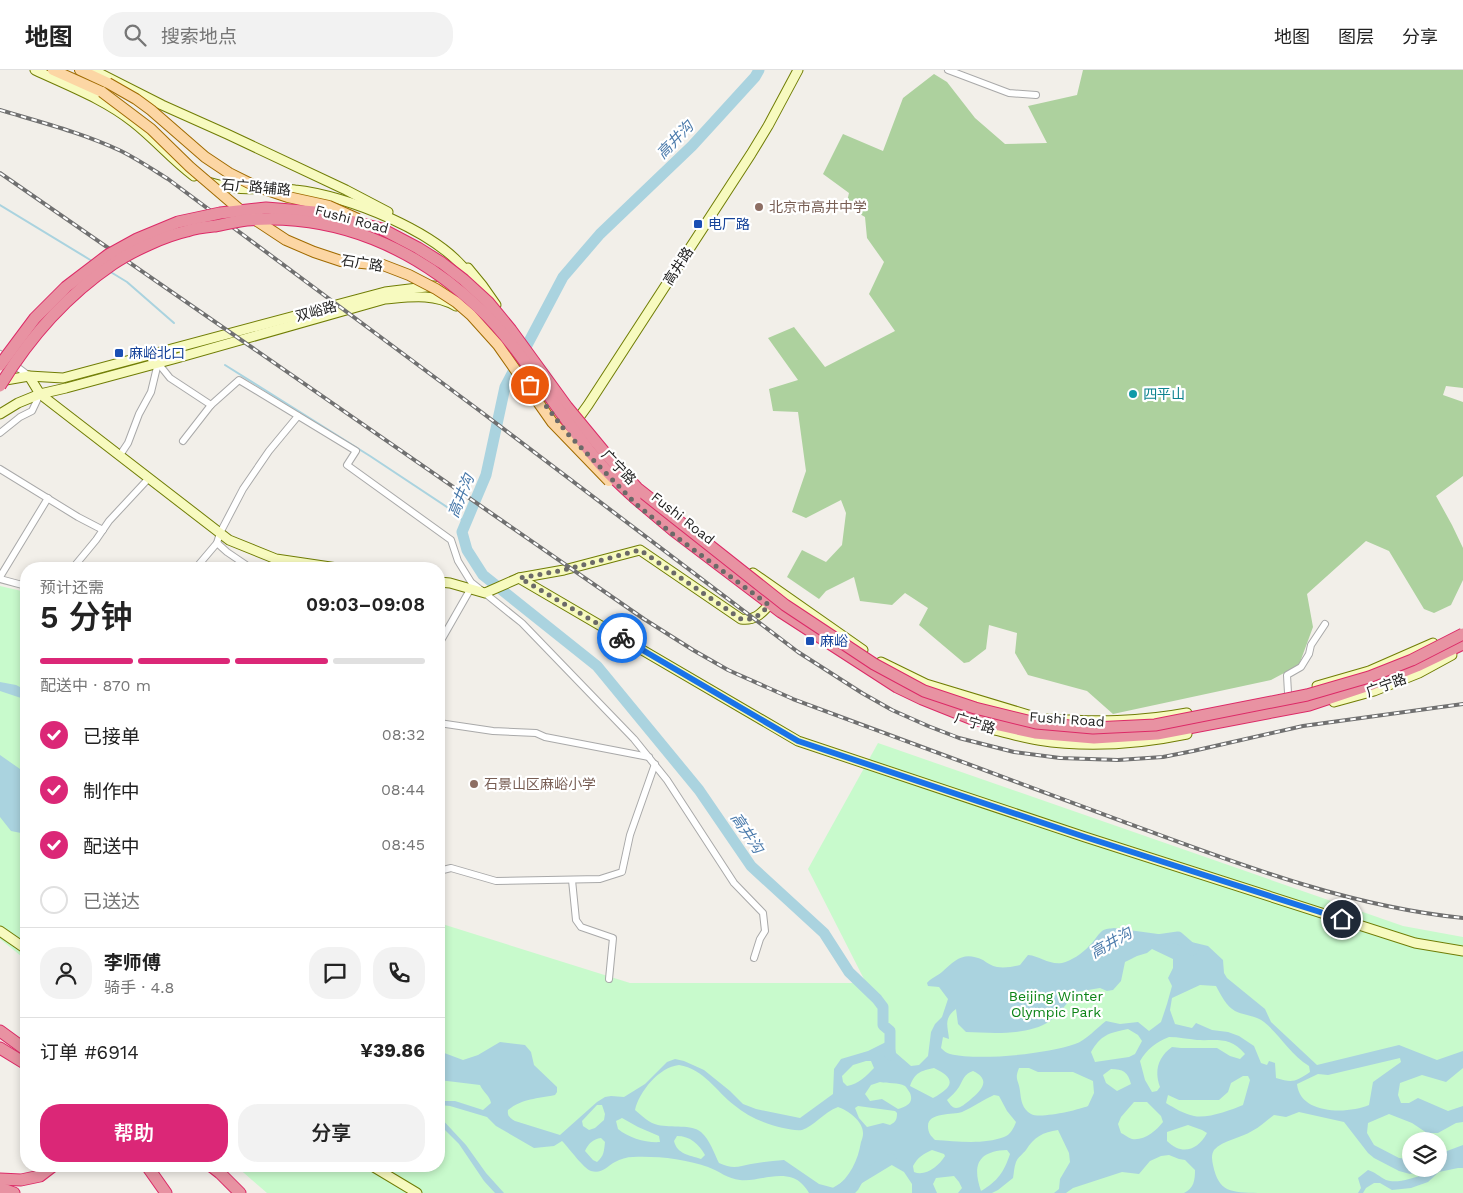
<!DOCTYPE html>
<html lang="zh">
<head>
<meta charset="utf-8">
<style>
	body { margin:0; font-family:"Work Sans","Noto Sans SC",sans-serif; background:#f2f2f2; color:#222; height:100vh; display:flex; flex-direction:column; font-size:19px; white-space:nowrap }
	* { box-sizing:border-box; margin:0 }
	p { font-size:16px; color:#767676 }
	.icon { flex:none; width:28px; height:28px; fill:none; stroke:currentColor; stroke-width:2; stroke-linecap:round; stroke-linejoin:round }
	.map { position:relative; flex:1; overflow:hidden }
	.drawer { position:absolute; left:20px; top:492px; width:425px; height:610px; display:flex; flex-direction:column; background:#fff; border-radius:20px; box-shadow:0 2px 8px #0003 }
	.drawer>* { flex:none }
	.tools { position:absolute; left:1402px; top:1062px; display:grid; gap:10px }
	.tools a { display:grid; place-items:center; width:45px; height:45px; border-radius:50%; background:#fff; box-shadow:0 2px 8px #0003; font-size:25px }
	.pin { position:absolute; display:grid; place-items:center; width:42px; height:42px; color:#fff; margin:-21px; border:2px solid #fff; border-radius:50%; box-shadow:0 1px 5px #0007 }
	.courier { position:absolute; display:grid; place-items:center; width:50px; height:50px; margin:-25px; border:4px solid #1a73e8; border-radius:50%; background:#fff; color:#222; box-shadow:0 1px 6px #0007 }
	.head em { font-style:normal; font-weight:600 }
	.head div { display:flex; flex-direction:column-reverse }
	.head { display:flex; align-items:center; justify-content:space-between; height:85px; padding:0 20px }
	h1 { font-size:32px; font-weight:600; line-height:38px }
	.bar { display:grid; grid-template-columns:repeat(4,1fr); gap:8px 5px; align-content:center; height:60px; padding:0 20px }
	.bar i { height:6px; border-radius:4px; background:#e0e0e0 }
	.bar .active { background:#db2777 }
	.bar p { grid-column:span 4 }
	.line { display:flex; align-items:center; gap:12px; padding:0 20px; border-top:1px solid #e0e0e0 }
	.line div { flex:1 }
	.round { display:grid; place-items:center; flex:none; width:52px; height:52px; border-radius:20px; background:#f2f2f2 }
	ol { padding:0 20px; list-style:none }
	li { display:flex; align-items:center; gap:15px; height:55px }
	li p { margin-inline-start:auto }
	li .icon { padding:5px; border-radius:50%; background:#db2777; color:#fff; stroke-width:4 }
	li:last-child { color:#767676 }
	li i { width:28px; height:28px; border:2px solid #e0e0e0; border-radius:50% }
	.primary-button { display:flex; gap:10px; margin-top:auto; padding:10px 20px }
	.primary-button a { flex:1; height:58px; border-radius:20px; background:#db2777; color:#fff; font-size:20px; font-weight:600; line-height:58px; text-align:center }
	.primary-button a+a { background:#f2f2f2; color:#222 }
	header { display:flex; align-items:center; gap:30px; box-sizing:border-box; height:70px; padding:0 25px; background:#fff; border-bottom:1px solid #e0e0e0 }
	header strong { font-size:24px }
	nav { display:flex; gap:28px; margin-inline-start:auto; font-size:18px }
	.search { width:350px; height:45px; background:#f2f2f2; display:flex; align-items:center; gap:12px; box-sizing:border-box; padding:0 18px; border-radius:20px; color:#767676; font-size:19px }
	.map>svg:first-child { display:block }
	.forest { fill:#add19e }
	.park { fill:#c8facc; fill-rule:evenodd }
	.water { fill:#aad3df; fill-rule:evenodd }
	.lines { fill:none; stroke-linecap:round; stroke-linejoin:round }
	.stream { stroke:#aad3df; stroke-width:2 }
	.river { stroke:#aad3df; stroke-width:11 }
	.street-casing { stroke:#a9a9a9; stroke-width:8 }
	.secondary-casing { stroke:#707d05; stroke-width:11 }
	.primary-casing { stroke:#a06b00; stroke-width:12 }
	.highway-casing { stroke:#dc2a67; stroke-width:13 }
	.street { stroke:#fff; stroke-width:6 }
	.secondary { stroke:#f7fabf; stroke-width:9 }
	.primary { stroke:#fcd6a4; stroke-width:10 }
	.highway { stroke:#e892a2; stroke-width:11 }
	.rail-casing { stroke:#707070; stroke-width:4 }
	.rail { stroke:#fff; stroke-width:2; stroke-dasharray:5.5; stroke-linecap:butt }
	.primary-bridge-casing { stroke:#a06b00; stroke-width:12; stroke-linecap:butt }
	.highway-bridge-casing { stroke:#dc2a67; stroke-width:13; stroke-linecap:butt }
	.primary-bridge { stroke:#fcd6a4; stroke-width:10 }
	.highway-bridge { stroke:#e892a2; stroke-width:11 }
	.done { stroke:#6b6a68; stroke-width:5; stroke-dasharray:0 9 }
	.route { stroke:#1a73e8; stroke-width:6 }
	.education-dot { fill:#8d6e63; stroke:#fff; stroke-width:2 }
	.transit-dot { fill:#1a4fb4; stroke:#fff; stroke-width:2 }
	.culture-dot { fill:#0f9aa8; stroke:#fff; stroke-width:2 }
	.labels { text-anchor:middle; stroke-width:4.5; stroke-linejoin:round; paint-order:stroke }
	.street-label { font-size:14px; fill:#222; stroke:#fff }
	.education-label { font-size:14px; fill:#785e54; stroke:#fff; text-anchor:start }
	.transit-label { font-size:14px; fill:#164399; stroke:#fff; text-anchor:start }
	.culture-label { font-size:14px; fill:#0d838f; stroke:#fff; text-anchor:start }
	.park-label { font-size:14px; fill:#0c8416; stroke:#fff }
	.water-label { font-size:15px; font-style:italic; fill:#4a7aab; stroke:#fff }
</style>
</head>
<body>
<header>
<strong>地图</strong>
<div class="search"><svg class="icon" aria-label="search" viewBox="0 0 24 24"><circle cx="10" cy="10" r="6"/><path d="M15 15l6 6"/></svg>搜索地点</div>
<nav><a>地图</a><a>图层</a><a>分享</a></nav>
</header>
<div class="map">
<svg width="1463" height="1123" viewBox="0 0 1463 1123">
	<rect width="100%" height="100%" fill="#f2efe9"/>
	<path class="forest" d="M1083,0H1463V318L1446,316L1443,325L1463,332V406L1436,426L1452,455L1463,478V510L1451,535L1434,543L1424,539L1389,481L1366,471L1307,524L1313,557L1299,595L1271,610L1113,644L1087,621L1028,605L1015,583L1017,563L989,555L986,579L969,592L964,593L919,555L928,538L905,523L892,535L860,531L854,507L826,521L819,529L787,507L802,480L826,492L842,475L846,443L841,430L806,448L792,442L806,401L798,342L773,341L769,319L798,310L768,268L794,257L825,297L895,261L869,224L884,192L867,168L865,147L846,136L849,123L823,104L843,64L883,81L903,28L934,4L947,12L975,48L1005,74L1047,73L1028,36L1077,25Z"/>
	<g class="park">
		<path d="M0,516L26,522V890L0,869Z"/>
		<path d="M878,673L1403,856L1463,867V1123H267L236,1096H439V853L630,913H866L808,799ZM1411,1071H1439V1099H1411Z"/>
	</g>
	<g class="water">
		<path d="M0,612L16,615L26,620V632L21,628L0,621Z"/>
		<path d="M0,685L20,699H26V764L11,761L0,747Z"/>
		<path d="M1114,858L1158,864L1208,876L1223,890L1224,903L1227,908L1265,939L1271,952L1317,995L1399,975L1437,990L1463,981V998L1446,1012L1422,1005L1400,1013L1398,1025L1401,1033H1409L1418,1028L1448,1041L1463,1036V1052L1456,1053L1438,1063H1427L1412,1053L1389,1044L1368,1053L1367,1063L1374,1075L1399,1088L1411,1089V1099H1439V1084L1463,1075V1098H1458L1439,1102L1428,1112L1411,1118L1392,1120L1380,1113H1374L1366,1118L1363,1123H1358L1361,1118L1358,1108L1368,1100C1375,1102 1380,1107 1386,1110C1397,1114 1412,1108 1423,1105L1425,1103L1422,1101L1410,1104L1399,1101L1374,1088L1368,1083L1344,1052L1299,1042L1286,1047L1274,1045C1267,1050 1260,1057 1252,1061C1241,1068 1223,1070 1214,1080C1211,1085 1212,1090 1213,1095C1219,1123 1231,1122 1258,1123H1184C1194,1118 1195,1110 1195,1100L1185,1090L1179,1089L1169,1085L1161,1086L1150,1091L1139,1104L1122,1102L1073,1118L1066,1123H1054L1059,1119L1060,1109L1070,1092L1069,1083L1058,1060C1043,1062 1034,1067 1026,1080C1023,1084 1018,1087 1016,1092C1014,1097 1014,1103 1013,1108L998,1120L992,1123H958L962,1118L959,1112L954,1106L936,1108L933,1114L937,1123H912V1114L904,1102L890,1094L871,1097L858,1120L855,1123H809C806,1117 799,1110 793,1108C775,1102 757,1112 740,1110C728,1109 719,1101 708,1097C685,1089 658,1086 633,1087C627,1087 620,1089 615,1092C606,1097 602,1104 591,1101C583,1098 570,1079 562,1071L554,1076L534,1078L496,1056L487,1047L450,1036L440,1035L439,1037V1031H455L483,1040L491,1033C490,1026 483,1022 480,1015L439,1010V981L463,990L478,985L500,972L525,975L531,982L534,995L557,1017V1022L555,1025C537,1029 523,1028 508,1040C507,1046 510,1048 515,1051L560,1065L597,1032L605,1027L611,1026L624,1027L645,1014L667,992L675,989L684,991L704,1000L730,1021L743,1034L756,1039L800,1048L833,1024L834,999L841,989L868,981L888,971H893L896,983L911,996L919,995L928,986L931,962L935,954L942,947L948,929L939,917L928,916L927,913C931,908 937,906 942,902C956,889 964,881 983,890C987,893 992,896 997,897C1004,898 1012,897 1020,895L1028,885C1040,886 1049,895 1062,893C1071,891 1083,883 1089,876C1094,872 1097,865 1102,861C1106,858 1110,859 1114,858ZM1152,879L1173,889V898L1168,908L1172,916L1167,934L1161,952L1149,961L1138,952L1120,954L1106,951C1098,957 1085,971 1075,974C1047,984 979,991 950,984C946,983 944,981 941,978L943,967L949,969C948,956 943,949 956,939L958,954L966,962C992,963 1028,966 1050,951C1060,943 1068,932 1076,922L1100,918L1107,921L1113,920L1121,911L1125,892L1137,886L1147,883ZM1200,915L1216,916C1221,925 1226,936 1235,941C1245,946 1255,945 1264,952C1281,966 1290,984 1309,996L1310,1002C1295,1012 1293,1013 1276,1008L1275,993L1269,991L1267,995L1261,993L1254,976L1239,966L1228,962L1212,960L1196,953L1192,958L1175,954L1170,940L1172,928ZM1128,959L1138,965L1142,971L1135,984L1129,987L1095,992L1091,982C1101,965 1108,963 1128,959ZM1169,967C1179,967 1187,969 1197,970C1217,971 1230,966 1245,984L1240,989L1230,986L1217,978H1181L1172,977C1158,987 1154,1001 1160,1017L1157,1021L1152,1022L1145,1010L1140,991C1147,979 1156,972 1169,967ZM1400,988L1401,992L1373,1012L1369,1035C1348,1044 1300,1045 1297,1014L1318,1004L1328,1005ZM866,991H871L874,998C866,1006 859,1014 847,1016L843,1012L842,1006L853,995ZM679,995C704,999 716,1021 734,1035C748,1047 766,1054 783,1058C790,1059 796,1061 802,1060C813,1057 824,1042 838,1037C848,1040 864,1052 863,1064C863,1067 862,1069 861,1072C858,1090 850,1108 834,1118L819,1114L784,1090C773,1091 762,1092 751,1094C738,1097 732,1099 719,1093C714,1083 710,1070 701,1062C692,1054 671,1058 658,1055C649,1053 642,1046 635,1040C639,1022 659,997 679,995ZM934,998C957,1009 953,1017 933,1028L910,1016C915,1002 921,1001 934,998ZM1019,998H1029L1038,1002H1073L1093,1011L1094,1023L1088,1036C1078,1040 1040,1049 1031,1044C1022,1039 1021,1030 1020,1021C1019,1010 1014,1010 1019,998ZM1111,999C1123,999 1128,1002 1131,1014L1117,1021L1106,1013L1103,1005ZM973,1001C992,1010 981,1021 970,1030C966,1033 961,1038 956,1038C952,1038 949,1033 947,1030C951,1026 956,1022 959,1017C963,1010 964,1004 973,1001ZM1243,1006H1248L1250,1010L1243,1035C1231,1040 1207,1049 1194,1046C1184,1044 1174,1038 1166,1033L1168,1025L1179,1030H1219L1228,1022L1231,1013ZM880,1012C888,1014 898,1012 905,1016C907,1018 908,1020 910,1023C914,1033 907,1036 898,1039L882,1029L870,1031L865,1024L871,1015ZM994,1025L999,1026L1007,1041L1016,1052C1014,1058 1010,1065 1004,1067C983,1075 956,1071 935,1070C931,1066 928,1063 928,1056C928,1042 953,1045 962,1042C973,1037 983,1030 994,1025ZM1134,1032H1147L1161,1046L1163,1052C1156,1061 1144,1071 1132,1069C1128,1068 1124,1064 1121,1063L1118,1054L1121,1047ZM597,1035H602L605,1044L604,1050L595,1058L589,1060L583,1056L582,1051ZM858,1036L895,1041L897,1043C897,1049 896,1052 890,1055L883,1053L867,1057L859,1048L855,1038ZM622,1048L638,1057L659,1066L660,1072C646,1073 629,1068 618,1059L616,1051ZM1188,1055L1202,1060L1207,1063C1198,1080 1182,1086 1167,1071V1062ZM677,1066C690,1066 699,1074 705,1085L701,1089C689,1085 677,1084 674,1071ZM601,1068L605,1072C604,1081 604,1086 597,1092L593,1090L585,1081C588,1074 593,1069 601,1068ZM932,1080L944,1084L945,1086C939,1096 925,1107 914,1102L913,1096C918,1087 923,1084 932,1080ZM1007,1080L1010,1084C1004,1102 998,1111 981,1121C972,1095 978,1081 1007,1080Z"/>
		<path d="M439,1046L466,1075L486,1103L504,1123H495L484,1111L459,1074L439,1054Z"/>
	</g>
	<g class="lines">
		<g class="stream">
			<path d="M0,135L92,191"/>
			<path d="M109,201L127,212L174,253"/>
			<path d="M225,295L370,386L456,443L465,454"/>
		</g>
		<g class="river">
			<path d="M759,0L755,7L692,76L600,164L563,207L505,317L486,405L462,462L467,480L483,505L597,596L699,720L751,796L824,863L849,902L877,929L883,937V955L890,961V985"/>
			<path d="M1157,870L1178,867L1193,880"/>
			<path d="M835,1123L891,1089"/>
		</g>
		<defs>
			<g id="street">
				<path d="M948,0L1009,23L1036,25"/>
				<path d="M0,284L29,306"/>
				<path d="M158,293L170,308L211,335"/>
				<path d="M0,363L20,347L32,341L40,324"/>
				<path d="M183,371L211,335L239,310L356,381L347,395L451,470L458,491L471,512L522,553L634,669L667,710L734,813L763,843L765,861L760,869L754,888"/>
				<path d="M120,385L128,373L139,344L151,322L158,293"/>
				<path d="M0,399L78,447L103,460"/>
				<path d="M217,473L227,482L252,499"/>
				<path d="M72,499L96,470L109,451L149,408"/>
				<path d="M195,499L217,473L220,463L243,419L269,381L298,346"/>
				<path d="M0,507L48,428"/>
				<path d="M0,509L26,516"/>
				<path d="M439,574L471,518"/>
				<path d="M1288,623L1287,605L1301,597L1309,584L1311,575L1325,554"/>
				<path d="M439,653L493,661L536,663L545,667L649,687"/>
				<path d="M439,801L451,798L496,811L600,809L622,802L630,765L655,694"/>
				<path d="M572,810L576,850L581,857L613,868L609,909"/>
			</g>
			<g id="secondary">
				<path d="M35,0C69,16 104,29 133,52C155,69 172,90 194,106"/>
				<path d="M93,0L162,35L227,64L346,120L388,142"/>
				<path d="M208,112C215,114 222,116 230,117C251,121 274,117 295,120C346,125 440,162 470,206L468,212L464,217"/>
				<path d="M468,198L482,215L496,235"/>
				<path d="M29,306L40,324L229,470L276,489L344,499"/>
				<path d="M0,311L29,306L63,308L385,222L434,216L457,220"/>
				<path d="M0,344L18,333L40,324L66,318L177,288L385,229C410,227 433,223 456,236"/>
				<path d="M575,353L588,335L751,84L768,56L798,0"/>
				<path d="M753,503L863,580"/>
				<path d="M519,508L798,671L1085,767L1415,873L1463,881"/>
				<path d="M439,512L450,513L485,523L519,508L564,500L640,480L741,549C754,551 761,544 769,535"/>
				<path d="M881,592L926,614L1035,647"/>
				<path d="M1317,616L1369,601L1433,573"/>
				<path d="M1334,632L1374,621L1419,603L1452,585"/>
				<path d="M1048,649C1096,652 1139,652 1187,643"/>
				<path d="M990,659C1006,662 1022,668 1038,670C1087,678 1139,674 1187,664"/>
				<path d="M0,861L26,879"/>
				<path d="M372,1096L417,1123"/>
			</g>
			<g id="primary">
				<path d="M53,0L102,22"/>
				<path d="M80,0L108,13"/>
			</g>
			<g id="highway">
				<path d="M635,428L673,460L781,542L897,617L922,629L972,649L1035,663L1094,668L1157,664L1309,635L1372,614L1417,596L1463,574"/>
				<path d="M0,961L26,980"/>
				<path d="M0,978L26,994"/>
				<path d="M147,1096L166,1123"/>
				<path d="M211,1096L220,1103L240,1123"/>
				<path d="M0,1109L21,1110L40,1106L53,1096"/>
				<path d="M0,1118L14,1123"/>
			</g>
		</defs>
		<use href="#street" class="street-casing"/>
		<use href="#secondary" class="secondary-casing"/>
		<use href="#primary" class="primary-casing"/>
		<use href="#highway" class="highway-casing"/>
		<use href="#street" class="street"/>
		<use href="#secondary" class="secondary"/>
		<use href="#primary" class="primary"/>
		<use href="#highway" class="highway"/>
		<defs>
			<g id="rail">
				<path d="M0,40C40,52 83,63 121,81C137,89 152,99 168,109L480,341L798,582L862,623L892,640L928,656L959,668L1014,682L1060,688L1118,690L1163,687L1193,681L1303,656L1463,634"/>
				<path d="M0,103L644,549L693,580L728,600L793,629C901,670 1010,709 1119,750C1231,791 1344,836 1463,848"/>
			</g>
		</defs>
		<use href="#rail" class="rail-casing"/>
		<use href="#rail" class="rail"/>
		<defs>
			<g id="primary-bridge">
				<path d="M108,13L136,29L151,40L205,87L229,103L255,116L288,127L329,136L358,149"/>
				<path d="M102,22L151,59L190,97L239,139L286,170L314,182L341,191L383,195L409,205L436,219L456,232L471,245L498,275L552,352L609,411"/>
			</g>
			<g id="highway-bridge">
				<path d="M0,295L35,248L66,217L108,185L137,169L178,152L220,143L266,138L315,142L382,159L418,178L442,193L464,210L488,232L511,260L567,337L605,383L637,418L785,535L874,594L924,621L975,638L1036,653L1093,658L1155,655L1307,625L1369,607L1412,590L1463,564"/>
				<path d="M0,316C29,268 66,226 113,194C132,181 165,166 187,161C196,158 206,157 215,156C226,154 237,151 247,150C337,143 416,178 480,239C512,269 539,313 565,348C577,365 589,382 603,397C613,408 624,418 635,428"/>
			</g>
		</defs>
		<use href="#primary-bridge" class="primary-bridge-casing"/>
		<use href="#highway-bridge" class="highway-bridge-casing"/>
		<use href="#primary-bridge" class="primary-bridge"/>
		<use href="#highway-bridge" class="highway-bridge"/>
	</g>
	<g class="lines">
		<path class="done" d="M530,315L567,363L636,434L675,466L769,535C761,544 754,551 741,549L640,480L564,500L520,508L622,568"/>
		<path class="route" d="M622,568L798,671L1085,767L1342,849"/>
	</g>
	<g class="education-dot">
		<circle cx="759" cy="137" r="5"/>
		<circle cx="474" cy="714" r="5"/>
	</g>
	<g class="transit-dot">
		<rect x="693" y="149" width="10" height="10" rx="2.5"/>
		<rect x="114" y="278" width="10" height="10" rx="2.5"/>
		<rect x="805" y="566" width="10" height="10" rx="2.5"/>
	</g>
	<circle class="culture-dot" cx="1133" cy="324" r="5"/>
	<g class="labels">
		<g class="street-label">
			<text transform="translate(256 117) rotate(5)" y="5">石广路辅路</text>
			<text transform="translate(352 149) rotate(15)" y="5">Fushi Road</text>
			<text transform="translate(362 193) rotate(9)" y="5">石广路</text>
			<text transform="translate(678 196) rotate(-57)" y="5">高井路</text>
			<text transform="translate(316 241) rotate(-15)" y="5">双峪路</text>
			<text transform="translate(619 397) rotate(46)" y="5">广宁路</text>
			<text transform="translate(683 448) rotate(38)" y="5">Fushi Road</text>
			<text transform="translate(1386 615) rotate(-20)" y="5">广宁路</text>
			<text transform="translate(1067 649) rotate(4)" y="5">Fushi Road</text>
			<text transform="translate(975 653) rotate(17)" y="5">广宁路</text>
		</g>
		<g class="education-label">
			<text x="769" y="142">北京市高井中学</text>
			<text x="484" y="719">石景山区麻峪小学</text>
		</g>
		<g class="transit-label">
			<text x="708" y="159">电厂路</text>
			<text x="129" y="288">麻峪北口</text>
			<text x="820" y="576">麻峪</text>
		</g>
		<g class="culture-label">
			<text x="1143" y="329">四平山</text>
		</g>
		<g class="park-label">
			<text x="1056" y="931">Beijing Winter<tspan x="1056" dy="16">Olympic Park</tspan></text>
		</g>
		<g class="water-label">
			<text transform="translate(675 70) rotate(-46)" y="5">高井沟</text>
			<text transform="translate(461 426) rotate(-68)" y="5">高井沟</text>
			<text transform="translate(747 763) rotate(56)" y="5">高井沟</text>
			<text transform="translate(1111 873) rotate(-30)" y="5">高井沟</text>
		</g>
	</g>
</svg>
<div class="tools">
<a><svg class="icon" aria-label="layers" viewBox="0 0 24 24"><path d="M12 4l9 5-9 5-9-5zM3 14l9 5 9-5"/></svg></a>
</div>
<div class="pin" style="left:530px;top:315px;background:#ea580c"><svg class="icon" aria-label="bag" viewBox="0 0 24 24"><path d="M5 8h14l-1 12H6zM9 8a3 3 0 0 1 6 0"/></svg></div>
<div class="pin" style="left:1342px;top:849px;background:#1f2937"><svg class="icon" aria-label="home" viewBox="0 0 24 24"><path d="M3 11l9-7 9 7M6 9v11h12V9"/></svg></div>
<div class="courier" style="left:622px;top:568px"><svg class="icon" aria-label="bike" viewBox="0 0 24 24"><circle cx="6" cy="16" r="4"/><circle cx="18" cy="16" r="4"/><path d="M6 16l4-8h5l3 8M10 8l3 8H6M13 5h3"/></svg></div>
<section class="drawer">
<div class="head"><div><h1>5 分钟</h1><p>预计还需</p></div><em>09:03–09:08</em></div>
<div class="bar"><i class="active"></i><i class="active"></i><i class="active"></i><i></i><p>配送中 · 870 m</p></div>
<ol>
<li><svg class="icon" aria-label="check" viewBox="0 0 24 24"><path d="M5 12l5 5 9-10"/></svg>已接单<p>08:32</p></li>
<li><svg class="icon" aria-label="check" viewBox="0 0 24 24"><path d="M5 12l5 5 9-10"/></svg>制作中<p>08:44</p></li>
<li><svg class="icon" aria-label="check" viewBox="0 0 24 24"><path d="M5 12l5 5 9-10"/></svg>配送中<p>08:45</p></li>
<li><i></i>已送达</li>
</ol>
<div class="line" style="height:90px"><a class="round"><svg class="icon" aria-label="person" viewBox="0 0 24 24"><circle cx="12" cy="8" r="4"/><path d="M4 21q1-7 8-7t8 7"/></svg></a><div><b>李师傅</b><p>骑手 · 4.8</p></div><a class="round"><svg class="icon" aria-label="chat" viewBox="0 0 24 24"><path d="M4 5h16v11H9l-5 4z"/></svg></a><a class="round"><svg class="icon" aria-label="phone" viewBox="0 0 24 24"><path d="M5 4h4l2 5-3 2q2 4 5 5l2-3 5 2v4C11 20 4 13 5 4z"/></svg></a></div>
<div class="line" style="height:65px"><div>订单 #6914</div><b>¥39.86</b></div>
<div class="primary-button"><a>帮助</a><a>分享</a></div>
</section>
</div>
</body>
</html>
